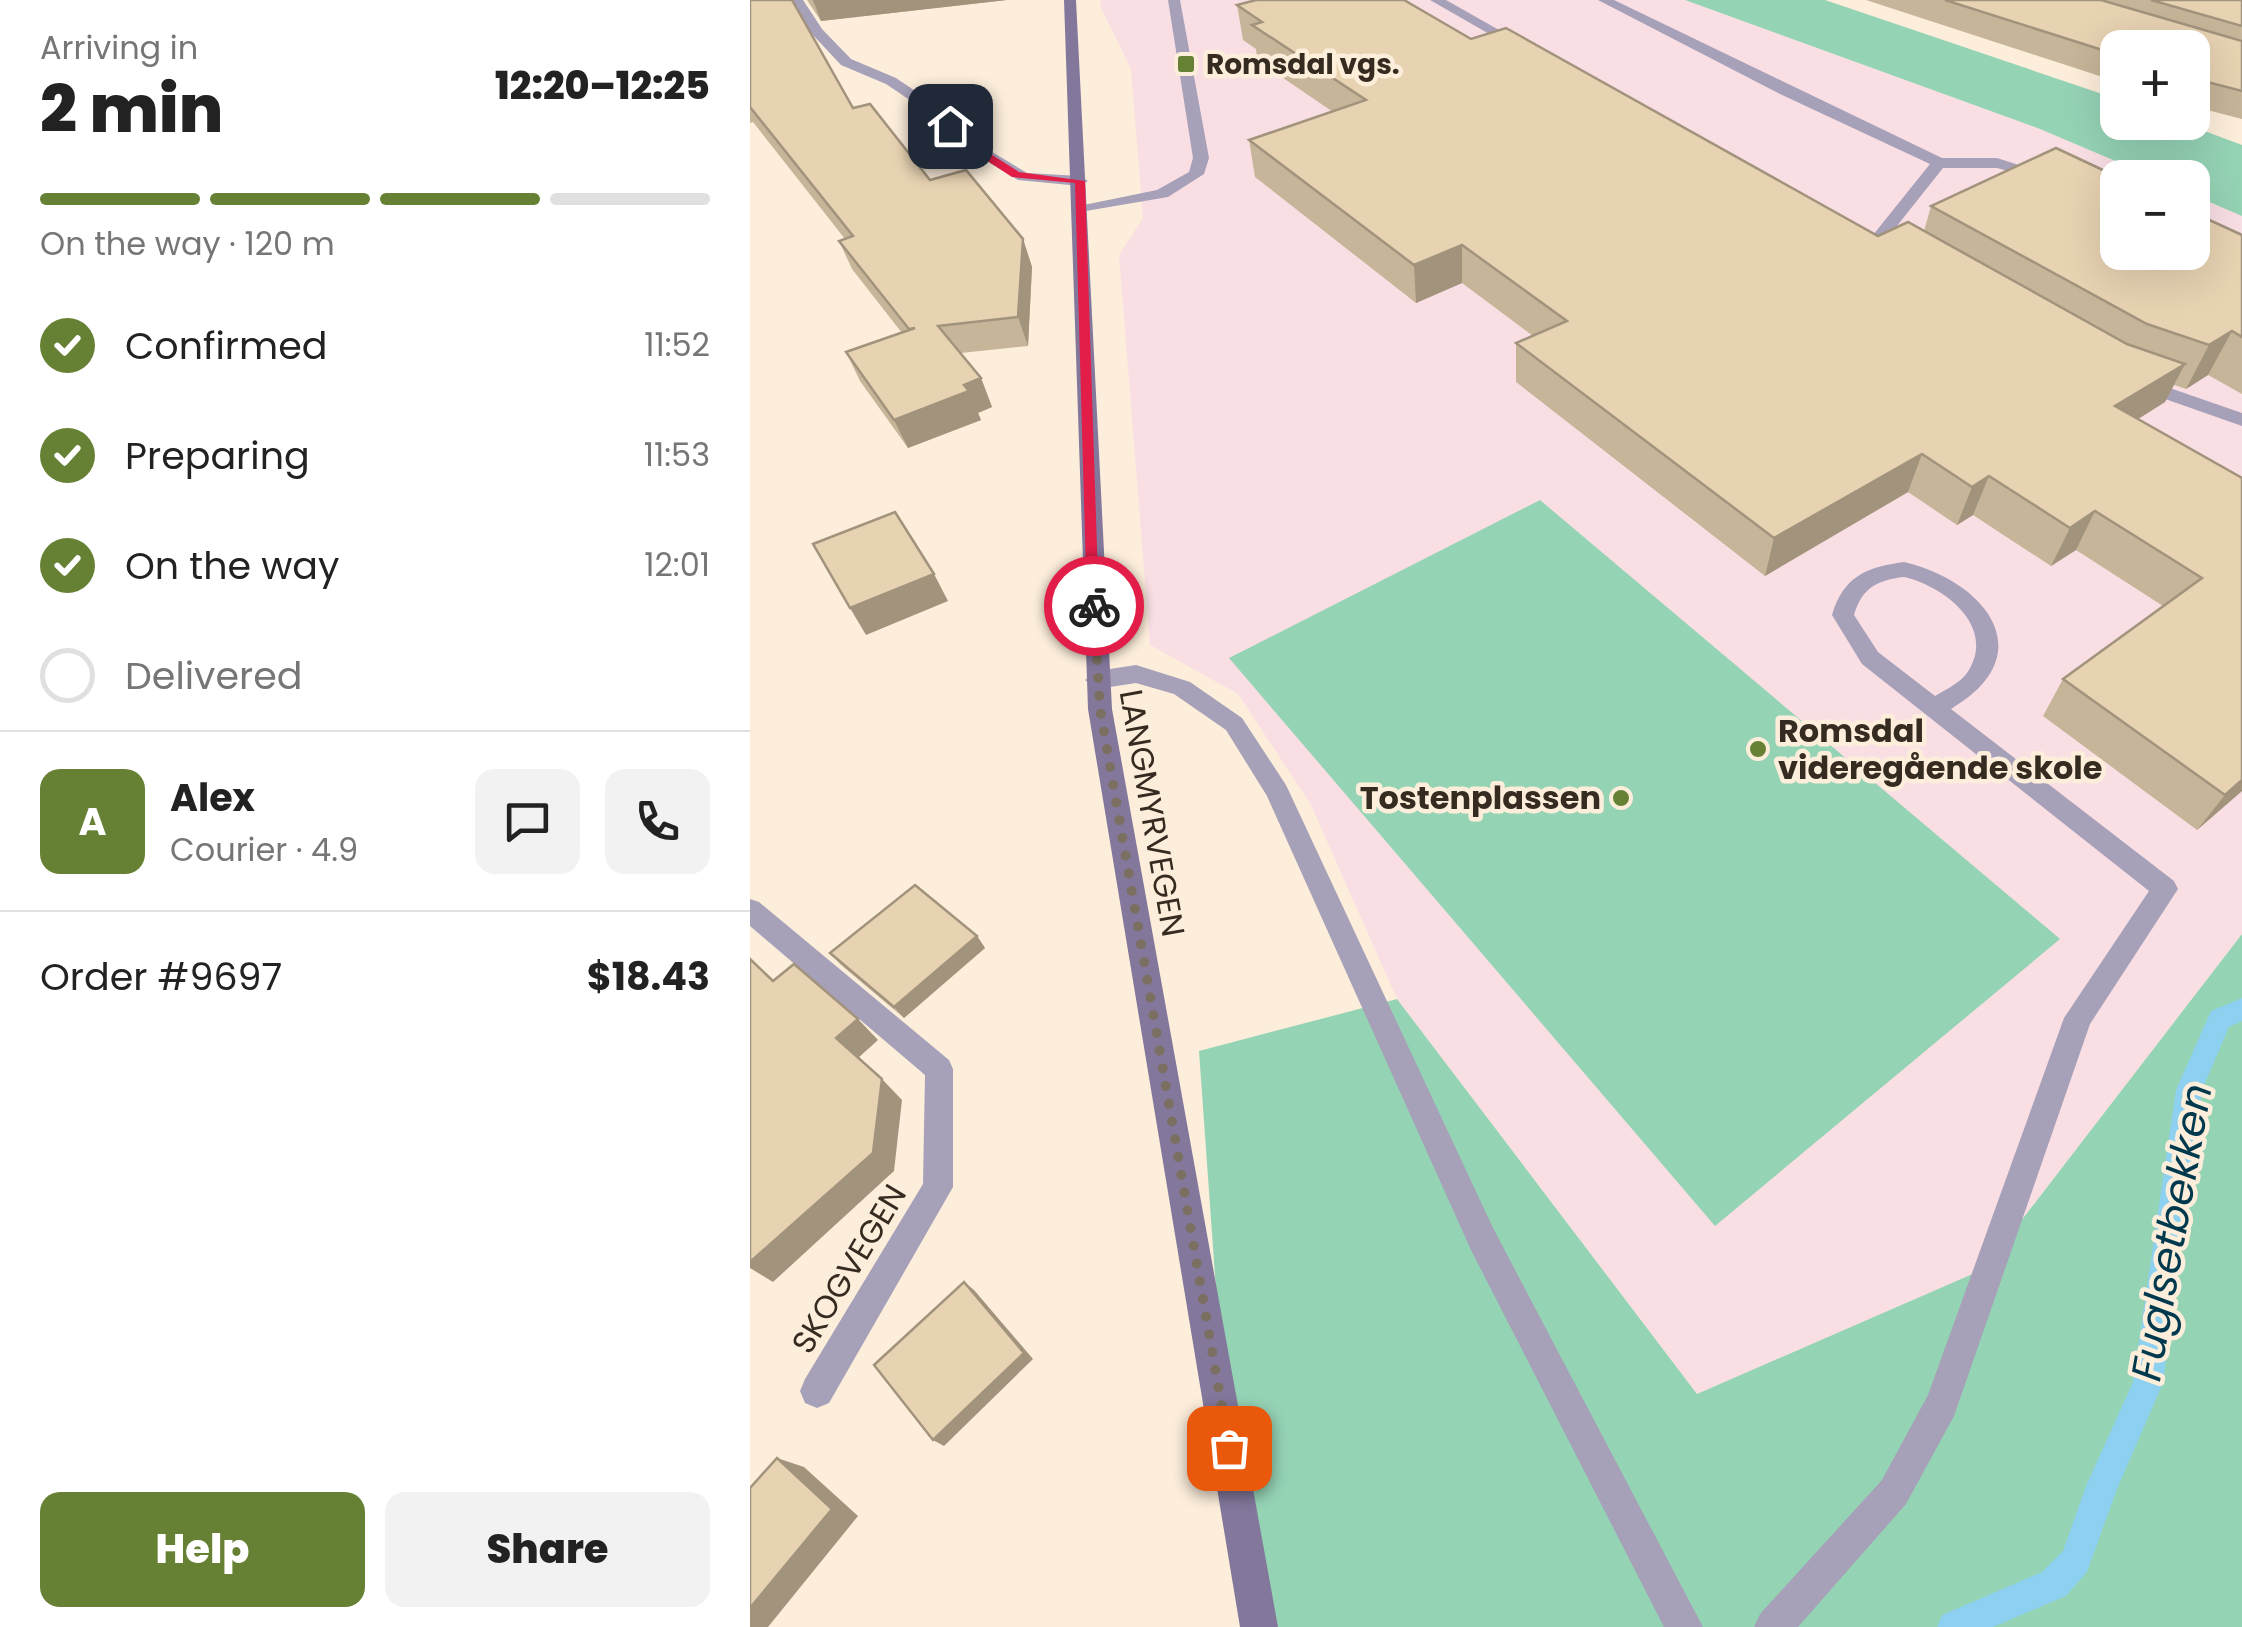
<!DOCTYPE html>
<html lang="en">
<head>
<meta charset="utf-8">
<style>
	body { margin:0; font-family:Poppins,sans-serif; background:#f2f2f2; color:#222; height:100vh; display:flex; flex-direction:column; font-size:38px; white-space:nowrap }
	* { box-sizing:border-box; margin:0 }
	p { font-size:32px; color:#767676 }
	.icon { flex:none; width:55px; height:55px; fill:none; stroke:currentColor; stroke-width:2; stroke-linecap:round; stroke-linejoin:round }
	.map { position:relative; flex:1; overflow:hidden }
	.panel { display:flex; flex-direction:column; background:#fff; width:750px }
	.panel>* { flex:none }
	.buttons { position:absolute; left:1350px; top:30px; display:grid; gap:20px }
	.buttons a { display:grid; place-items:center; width:110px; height:110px; border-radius:20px; background:#fff; box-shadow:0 10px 40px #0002; font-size:50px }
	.pin { position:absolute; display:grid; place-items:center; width:85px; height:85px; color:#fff; margin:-42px; border-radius:20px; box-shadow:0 5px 15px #0006 }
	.courier { position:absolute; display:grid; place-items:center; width:100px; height:100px; margin:-50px; border:8px solid #e11d48; border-radius:50%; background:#fff; color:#222; box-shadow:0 2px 12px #0007 }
	.overview em { font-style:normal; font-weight:800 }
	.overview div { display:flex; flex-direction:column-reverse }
	.overview { display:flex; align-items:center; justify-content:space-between; height:170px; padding:0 40px }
	h1 { font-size:65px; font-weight:800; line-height:75px }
	.bar { display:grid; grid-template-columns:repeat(4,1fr); gap:15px 10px; align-content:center; height:120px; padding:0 40px }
	.bar i { height:12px; border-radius:8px; background:#e0e0e0 }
	.bar .on { background:#678134 }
	.bar p { grid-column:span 4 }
	.line { display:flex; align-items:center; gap:25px; padding:0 40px; border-top:2px solid #e0e0e0 }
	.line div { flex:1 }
	.round { display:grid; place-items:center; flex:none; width:105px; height:105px; border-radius:20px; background:#f2f2f2 }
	ol { padding:0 40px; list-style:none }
	li { display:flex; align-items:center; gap:30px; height:110px }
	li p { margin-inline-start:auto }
	li .icon { padding:10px; border-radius:50%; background:#678134; color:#fff; stroke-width:4 }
	li:last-child { color:#767676 }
	li i { width:55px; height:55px; border:5px solid #e0e0e0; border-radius:50% }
	.button { display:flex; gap:20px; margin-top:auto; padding:20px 40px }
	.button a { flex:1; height:115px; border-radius:20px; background:#678134; color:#fff; font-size:40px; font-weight:800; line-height:115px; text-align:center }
	.button a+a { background:#f2f2f2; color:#222 }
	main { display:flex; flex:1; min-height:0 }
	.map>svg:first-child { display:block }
	.education { fill:#f9dfe4 }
	.green { fill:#95d3b5 }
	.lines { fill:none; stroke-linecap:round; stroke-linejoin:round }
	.stream { fill:#8ed0ef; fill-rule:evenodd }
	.lane { fill:#a6a0b8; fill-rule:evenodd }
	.street { fill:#a6a0b8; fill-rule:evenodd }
	.secondary { fill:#83789c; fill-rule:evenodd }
	.wall { fill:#c7b599 }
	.shaded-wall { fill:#a2937d }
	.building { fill:#e7d2b2; stroke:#a2937d; stroke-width:2.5 }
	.route { fill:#e11d48 }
	.done { stroke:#7b6f61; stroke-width:10; stroke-dasharray:0 18 }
	.poi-dot { fill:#678134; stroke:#fdeedb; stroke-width:4 }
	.labels { text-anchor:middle; stroke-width:9; stroke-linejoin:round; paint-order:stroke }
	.far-poi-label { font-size:28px; font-weight:bold; fill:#352b20; stroke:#fdeedb; text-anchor:start }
	.poi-label { font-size:32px; font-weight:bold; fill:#352b20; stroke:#fdeedb; text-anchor:start }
	.street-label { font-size:32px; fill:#352b20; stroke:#fdeedb }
	.near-water-label { font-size:42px; font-style:italic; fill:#00394e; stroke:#fdeedb }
</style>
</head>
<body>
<main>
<section class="panel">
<div class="overview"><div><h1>2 min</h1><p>Arriving in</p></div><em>12:20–12:25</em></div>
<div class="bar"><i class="on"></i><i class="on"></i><i class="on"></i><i></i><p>On the way · 120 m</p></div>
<ol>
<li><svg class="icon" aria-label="check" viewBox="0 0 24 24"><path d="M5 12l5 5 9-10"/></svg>Confirmed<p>11:52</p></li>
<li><svg class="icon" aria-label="check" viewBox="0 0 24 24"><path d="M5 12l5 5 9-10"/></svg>Preparing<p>11:53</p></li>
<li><svg class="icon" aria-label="check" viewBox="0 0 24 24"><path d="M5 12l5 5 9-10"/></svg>On the way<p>12:01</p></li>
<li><i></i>Delivered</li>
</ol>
<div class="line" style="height:180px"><b class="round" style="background:#678134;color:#fff">A</b><div><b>Alex</b><p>Courier · 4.9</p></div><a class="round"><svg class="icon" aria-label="chat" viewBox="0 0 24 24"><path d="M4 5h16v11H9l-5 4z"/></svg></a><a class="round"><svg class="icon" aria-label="phone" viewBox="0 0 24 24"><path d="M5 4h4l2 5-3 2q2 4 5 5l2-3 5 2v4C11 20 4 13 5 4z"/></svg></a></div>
<div class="line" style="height:130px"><div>Order #9697</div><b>$18.43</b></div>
<div class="button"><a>Help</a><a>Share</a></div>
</section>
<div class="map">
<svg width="1492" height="1627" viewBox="0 0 1492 1627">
	<rect width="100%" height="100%" fill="#fdeedb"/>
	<path class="education" d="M350,0H935L1290,129L1403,177L1368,178V252H1442L1443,195L1492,216V934L1234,1269L947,1394L647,999L560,803L488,694L400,645L369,255L393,218L381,69L351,8Z"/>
	<g class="green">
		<path d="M935,0H1075L1367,99L1368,122L1433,123L1492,145V216L1443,195L1442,178L1403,177L1290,129Z"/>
		<path d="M790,500L1310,939L965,1226L479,658Z"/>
		<path d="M1492,934V1627H497L483,1528L449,1051L647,999L947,1394L1234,1269Z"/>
	</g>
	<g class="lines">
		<path class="stream" d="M1492,998V1021L1479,1027L1452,1090L1413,1383L1367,1489L1337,1572L1316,1596L1243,1627H1187L1192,1615L1292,1572L1313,1551L1336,1486L1383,1382L1426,1090L1461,1011Z"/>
		<g class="lane">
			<path d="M41,0H53L72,29L101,59L146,78L189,107L222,140L277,173L330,176L338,181L330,186L268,180L212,146L179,113L136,84L91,65L62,34Z"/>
			<path d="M418,0H430L459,158L454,174L418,197L324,213V207L407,190L439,172L443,158Z"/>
			<path d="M680,0H696L781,48L769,51Z"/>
			<path d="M848,0H864L1192,158H1247L1303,176L1295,181L1247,168H1193L1135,241H1123V235L1180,164L1030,94Z"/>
			<path d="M1388,377L1492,413V426L1381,387L1379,383Z"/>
			<path d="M1154,562C1235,581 1294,654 1201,709L1424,881L1428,889L1340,1024L1204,1416L1156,1504L1048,1627H1004L1010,1614L1132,1480L1178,1395L1314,1018L1399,891L1112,664L1082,615C1093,577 1116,567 1154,562ZM1154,577C1194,586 1248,627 1217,673C1210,683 1195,690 1185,696L1128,652L1104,615C1112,588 1127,580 1154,577Z"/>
			<path d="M386,665L440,682L492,718L536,785L743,1228L953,1627H914L721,1250L517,796L476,730L424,694L386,683L347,689L335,680L347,671Z"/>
		</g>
		<path class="street" d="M0,899L9,902L199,1060L203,1069V1187L79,1403L67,1408L55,1403L50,1391L55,1379L173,1184L175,1075L0,926Z"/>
		<path class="secondary" d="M314,0H326L362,709L528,1627H490L338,709Z"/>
	</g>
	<g class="wall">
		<path d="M0,0L103,108L180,180L273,239L282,267L278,346L211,353L231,378L242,407L228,413L231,420L158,448L110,381L96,352L152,333L102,269L89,241L95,239L3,122L0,123Z"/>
		<path d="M57,0H257L71,21Z"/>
		<path d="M1116,0H1492V119L1442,106V48H1368V82Z"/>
		<path d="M487,5L721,39L1128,236L1174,231L1181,206L1492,235V394L1458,375L1436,389L1424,385L1415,402L1388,419L1492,478V791L1447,830L1293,716L1313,679L1413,606L1326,550L1301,566L1223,515L1207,525L1158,492L1015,576L766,382V343L783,336L712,283L666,303L505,177L499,140L583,112L507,60L506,49L493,40Z"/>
		<path d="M227,936L235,948L154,1018L91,965L80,953Z"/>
	</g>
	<g class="shaded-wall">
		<path d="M63,0H257L71,21Z"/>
		<path d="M273,239L282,267L278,346L268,317Z"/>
		<path d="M712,245V283L666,303L664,265Z"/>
		<path d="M1482,331L1458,375L1436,389L1459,345Z"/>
		<path d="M1435,364L1415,402L1347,445L1365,406Z"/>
		<path d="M231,378L242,407L228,413L231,420L158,448L144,420L214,385Z"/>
		<path d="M1172,454L1158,492L1015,576L1024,538Z"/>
		<path d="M1239,476L1223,515L1207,525L1222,487Z"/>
		<path d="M1345,511L1326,550L1301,566L1320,528Z"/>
		<path d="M184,574L198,601L116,635L100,608Z"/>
		<path d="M1492,780V791L1447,830L1475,795Z"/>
		<path d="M227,936L235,948L154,1018L144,1007Z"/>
		<path d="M108,1019L128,1040L107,1059L86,1038Z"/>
		<path d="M132,1079L152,1100L144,1171L23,1282L0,1268V1262Z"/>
		<path d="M214,1282L224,1290L283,1359L194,1446L183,1440Z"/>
		<path d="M27,1458L54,1467L108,1516L18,1627H0V1608Z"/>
	</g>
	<g class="building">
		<path d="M0,0H42L103,108L120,104L180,180L216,170L273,239L268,317L188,326L231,378L214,385L219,391L144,420L96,352L165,328L159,329L89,241L103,236L0,107Z"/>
		<path d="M506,0H654L721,39L756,28L1128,236L1158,222L1377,344L1435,364L1365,406L1492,478V780L1475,795L1313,679L1452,578L1345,511L1320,528L1239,476L1222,487L1172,454L1024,538L766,343L817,321L712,245L664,265L499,140L616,100L502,25L512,22L487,5Z"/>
		<path d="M1195,0H1351L1492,41V91L1442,78V48H1368V55Z"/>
		<path d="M1401,0H1492V26Z"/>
		<path d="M1306,148L1370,178H1368V252H1442V212L1492,235V337L1482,331L1459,345L1397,324L1181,206Z"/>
		<path d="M145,512L184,574L100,608L63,544Z"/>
		<path d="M165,885L227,936L144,1007L80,953Z"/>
		<path d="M0,959L23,981L44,964L108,1019L86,1038L132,1079L123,1153L0,1262Z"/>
		<path d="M214,1282L274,1353L183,1440L124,1365Z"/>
		<path d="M27,1458L82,1509L0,1608V1488Z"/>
	</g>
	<path class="route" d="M197,124H204L220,141L269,172L335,181L349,609L337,606L325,183L262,177L213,145Z"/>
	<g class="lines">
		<path class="done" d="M344,606L350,709L479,1448"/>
	</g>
	<g class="poi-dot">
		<rect x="426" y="54" width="20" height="20" rx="5"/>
		<circle cx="1008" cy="749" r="10"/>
		<circle cx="871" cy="798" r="10"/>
	</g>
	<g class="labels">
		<g class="far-poi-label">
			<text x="456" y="74">Romsdal vgs.</text>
		</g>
		<g class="poi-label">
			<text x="1028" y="742">Romsdal<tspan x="1028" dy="37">videregående skole</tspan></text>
			<text x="851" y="809" text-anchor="end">Tostenplassen</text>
		</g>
		<g class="street-label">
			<text transform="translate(402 813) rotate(80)" y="11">LANGMYRVEGEN</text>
			<text transform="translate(99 1269) rotate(-59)" y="11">SKOGVEGEN</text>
		</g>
		<g class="near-water-label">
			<text transform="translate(1421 1232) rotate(-80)" y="15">Fuglsetbekken</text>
		</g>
	</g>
</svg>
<div class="buttons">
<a>+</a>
<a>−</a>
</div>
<div class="pin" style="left:479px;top:1448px;background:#ea580c"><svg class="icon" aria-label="bag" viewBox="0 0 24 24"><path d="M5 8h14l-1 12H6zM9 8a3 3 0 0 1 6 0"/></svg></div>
<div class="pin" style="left:200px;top:126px;background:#1f2937"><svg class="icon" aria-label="home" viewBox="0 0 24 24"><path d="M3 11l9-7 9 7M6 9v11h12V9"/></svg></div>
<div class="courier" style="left:344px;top:606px"><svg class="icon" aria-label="bike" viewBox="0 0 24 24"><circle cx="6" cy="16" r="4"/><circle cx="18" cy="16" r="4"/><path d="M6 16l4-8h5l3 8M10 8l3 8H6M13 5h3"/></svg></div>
</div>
</main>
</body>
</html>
